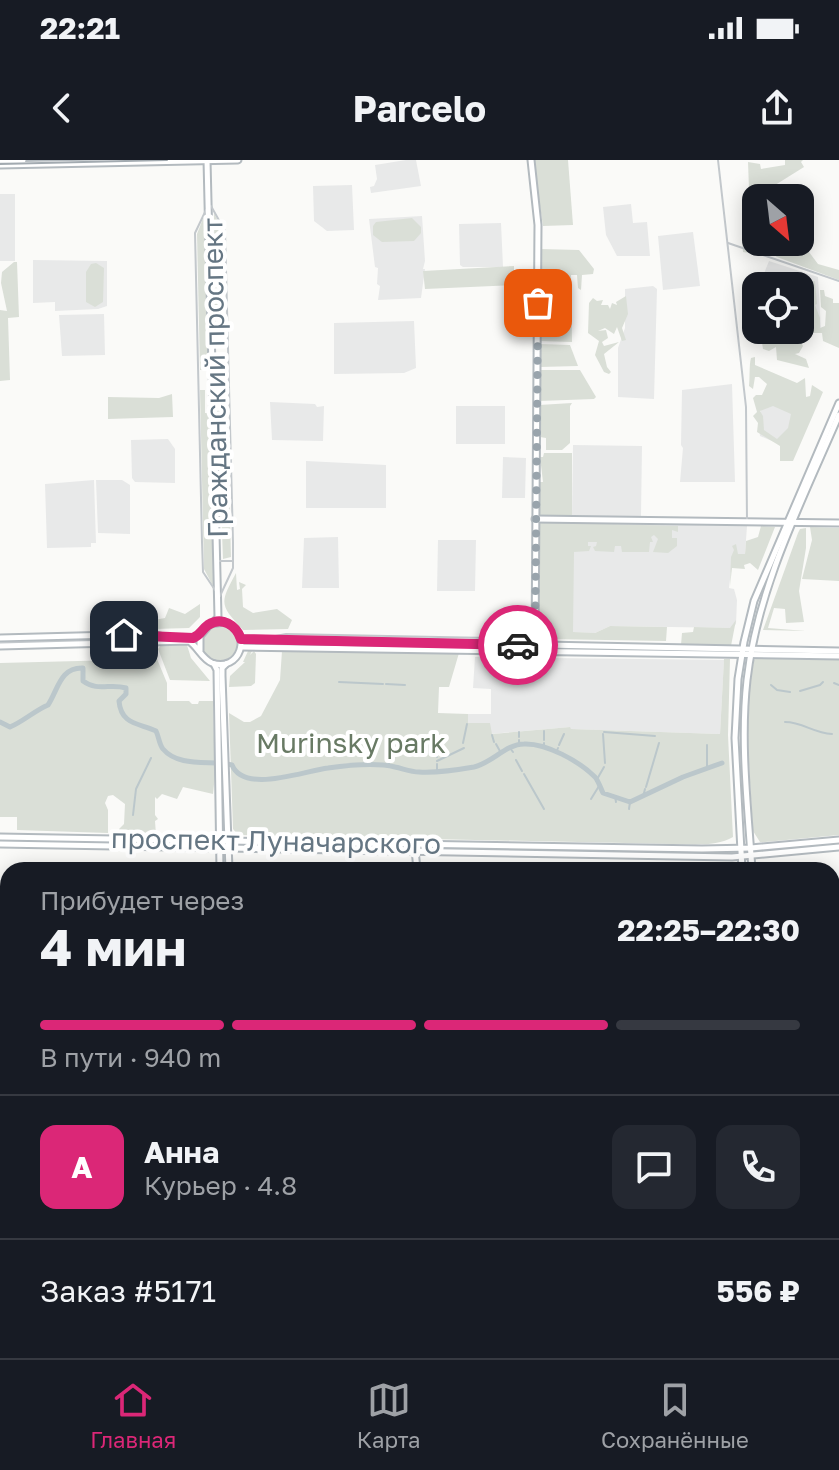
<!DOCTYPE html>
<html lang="ru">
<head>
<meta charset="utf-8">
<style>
	body { margin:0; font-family:"Golos Text",sans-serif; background:#242831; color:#f1f3f6; height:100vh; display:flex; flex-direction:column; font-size:30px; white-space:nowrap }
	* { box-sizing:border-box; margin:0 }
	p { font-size:26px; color:#9ea1a6 }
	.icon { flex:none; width:44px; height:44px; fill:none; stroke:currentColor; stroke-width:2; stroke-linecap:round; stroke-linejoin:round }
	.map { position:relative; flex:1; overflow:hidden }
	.drawer { position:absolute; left:0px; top:702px; width:840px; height:496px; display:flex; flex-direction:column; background:#171b24; border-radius:24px 24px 0 0; box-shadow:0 4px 20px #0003 }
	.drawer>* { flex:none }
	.needle { width:52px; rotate:152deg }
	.controls { position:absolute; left:742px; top:24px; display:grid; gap:16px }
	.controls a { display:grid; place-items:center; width:72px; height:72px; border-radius:16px; background:#171b24; box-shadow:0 4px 20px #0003; font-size:40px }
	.pin { position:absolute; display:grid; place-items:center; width:68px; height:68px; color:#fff; margin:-34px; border-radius:16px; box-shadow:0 4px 12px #0006 }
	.courier { position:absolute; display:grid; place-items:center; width:80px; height:80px; margin:-40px; border:6px solid #db2777; border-radius:50%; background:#fff; color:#222; box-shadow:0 2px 10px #0007 }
	.head em { font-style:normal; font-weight:700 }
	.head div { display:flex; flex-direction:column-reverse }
	.head { display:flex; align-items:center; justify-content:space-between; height:136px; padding:0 40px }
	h1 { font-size:52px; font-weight:700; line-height:60px }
	.bar { display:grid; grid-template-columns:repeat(4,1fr); gap:12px 8px; align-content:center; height:96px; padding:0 40px }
	.bar i { height:10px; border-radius:6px; background:#363941 }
	.bar .selected { background:#db2777 }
	.bar p { grid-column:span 4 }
	.line { display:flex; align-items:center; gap:20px; padding:0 40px; border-top:2px solid #363941 }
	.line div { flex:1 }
	.round { display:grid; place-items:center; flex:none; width:84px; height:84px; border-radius:16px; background:#242831 }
	.status { display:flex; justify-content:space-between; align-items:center; height:56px; padding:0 40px; background:#171b24; direction:ltr }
	.status svg { height:22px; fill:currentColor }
	header { display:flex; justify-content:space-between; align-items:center; height:104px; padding:0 40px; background:#171b24; font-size:36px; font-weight:700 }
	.menu { display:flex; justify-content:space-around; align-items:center; height:112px; border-top:2px solid #363941; background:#171b24; font-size:22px; color:#9ea1a6 }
	.menu a { display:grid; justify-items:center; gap:4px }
	.menu .selected { color:#db2777 }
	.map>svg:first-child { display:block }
	.built { fill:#e8e9e9 }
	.green { fill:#dadfd7; fill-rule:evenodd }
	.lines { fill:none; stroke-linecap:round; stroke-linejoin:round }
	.stream { stroke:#bbc7cb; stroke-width:2 }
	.river { stroke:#bbc7cb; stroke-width:5 }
	.secondary-casing { stroke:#b3babf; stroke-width:9 }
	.street { stroke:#c3c8cc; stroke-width:2 }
	.secondary { stroke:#fff; stroke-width:5 }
	.tram { stroke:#a2aab0; stroke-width:2 }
	.done { stroke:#99a4ac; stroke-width:8; stroke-dasharray:0 14.4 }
	.route { stroke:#db2777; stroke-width:10 }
	.labels { text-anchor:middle; stroke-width:8; stroke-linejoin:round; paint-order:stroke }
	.street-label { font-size:28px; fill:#657683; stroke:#fff }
	.park-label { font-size:28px; fill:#687a64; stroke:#fff }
</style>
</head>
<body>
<div class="status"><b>22:21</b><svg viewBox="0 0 49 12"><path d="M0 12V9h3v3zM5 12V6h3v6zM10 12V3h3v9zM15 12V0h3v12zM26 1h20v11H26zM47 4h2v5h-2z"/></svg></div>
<header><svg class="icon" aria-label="back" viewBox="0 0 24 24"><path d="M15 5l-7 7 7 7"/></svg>Parcelo<svg class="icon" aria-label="share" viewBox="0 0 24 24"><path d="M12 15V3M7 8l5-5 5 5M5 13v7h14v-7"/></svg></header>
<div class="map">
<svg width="839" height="1198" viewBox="0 0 839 1198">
	<rect width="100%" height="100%" fill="#fafaf8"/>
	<g class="built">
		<path d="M406,0H416L421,26L371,33L370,27L374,26L377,19L375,5Z"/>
		<path d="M352,25L354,70L327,71L314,61L313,26Z"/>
		<rect x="0" y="34" width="15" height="67"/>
		<path d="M631,44L633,63L647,62L650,96H617L606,75L603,47Z"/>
		<path d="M422,56L425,101L423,109H425L421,138L378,140L380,126L377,124L378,108L375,107L369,59Z"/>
		<path d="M501,63L503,107H463L460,105L459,64Z"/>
		<path d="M693,72L700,126L663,130L658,76Z"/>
		<path d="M33,100L107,101V146L98,149L55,151V142L33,143Z"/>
		<path d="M769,101L818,117L821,170L766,177L800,170V126H759Z"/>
		<path d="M653,126L657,129L654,239L618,237V188L625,168V129Z"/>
		<path d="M104,154L105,195L62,196L59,155Z"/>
		<path d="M414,161L416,208L404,213L334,214V163Z"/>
		<path d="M732,224L735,322H680L683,288L681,285L682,230Z"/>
		<path d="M772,224L796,234L786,287L760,276L758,257Z"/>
		<path d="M270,242L315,244L317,247L324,246L323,281L272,280Z"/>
		<path d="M505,246V284H456V246Z"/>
		<path d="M168,279L175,289V323L135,322L132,318L131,280Z"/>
		<path d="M573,285L642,286L641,356H572Z"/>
		<path d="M503,297L526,298L525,338H502Z"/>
		<path d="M306,301L386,305V348H306Z"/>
		<path d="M94,320L96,383H91V387L47,388L45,324Z"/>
		<path d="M96,320H122L130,325V374L98,373Z"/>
		<path d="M545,362L747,366L745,394H733L729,428L734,429L737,440L736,464L731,468L610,466L595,473L549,472Z"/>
		<path d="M338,377L339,428H302L304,378Z"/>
		<path d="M438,380H476L475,431H437Z"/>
		<path d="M475,497L724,500L720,574L570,569V567L491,574L468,563V554H491V529L473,528Z"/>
		<rect x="82" y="1190" width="130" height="8"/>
	</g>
	<g class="green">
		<path d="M533,0H568L573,65L543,66Z"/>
		<path d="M785,0H803L801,2L804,7L772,27L771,35L749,29L748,2L760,4L761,9L785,5Z"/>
		<path d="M205,53L210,210H200L197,74Z"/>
		<path d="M214,53L224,73V155L215,154Z"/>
		<path d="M412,58L421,67V73L414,81L382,82L373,75V66L376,62Z"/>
		<path d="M746,80L754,83L800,82V80L818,104L839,110V120L777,97C762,85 755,95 743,92L742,82Z"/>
		<path d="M540,89L579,90L594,109L593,114L582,115L581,130L578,128L577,115H571L572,182L540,181Z"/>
		<path d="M14,102H17L19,157L8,158L10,220L0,221V150L7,151L1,123L2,112Z"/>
		<path d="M96,103L104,108L103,142L95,147L86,142V112L91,104Z"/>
		<path d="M514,106V125L425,129L423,111Z"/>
		<path d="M815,121L817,144L815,145L820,158V168L825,166L826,151L821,147L820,130H824L825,136L833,139V143H839V188L823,181L822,173H809L808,170L795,171L803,186L799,193L795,194L806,199L809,208L777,200L776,187L769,191L763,189L760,170H800V154L806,153L808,168L814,166L810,158V146H804L801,123Z"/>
		<path d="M626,136L628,154L622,168L626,180L622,181L617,167L614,174L605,168L598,171L606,170L608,178L602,182L604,186L619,182L604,194L607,207L611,212L609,214L604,212L595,195L599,181L588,173L589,143L593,138L597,141L603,140L601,145H608L610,149L612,143L617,145L616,142Z"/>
		<path d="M540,184L570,185L578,206L540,207Z"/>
		<path d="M755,197V205L797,223L805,218L806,237L810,236L812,225L823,232L793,301H780V286L757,272L758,263L753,256L757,252L753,238L756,235H762L767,224L759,217H755L753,229L749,226C750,217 749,205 751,198ZM773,246L791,254L788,268L777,279L764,270L763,256L760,251Z"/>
		<path d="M539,210H580L596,237L594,239L539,241Z"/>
		<path d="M200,230H205V253H211L213,426L204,409Z"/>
		<path d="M172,234L173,257L108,259V237L159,238Z"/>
		<path d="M227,239L231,397L223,399L217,240Z"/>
		<path d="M572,243L570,246V283L562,290H546V278L540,277L539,245Z"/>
		<path d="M544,293H572V356H541L538,351V322H543L540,297H543Z"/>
		<path d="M540,362L678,366V372L672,370V378H677V386L668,393L653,392L658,379L654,375L651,377L653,382H650L649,392H622L621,386H615L614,392L595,391L593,387L596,386L597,382H588V386H591L589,391L574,392L573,472L595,473L610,466L667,467L666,481L545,479L542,472H539L537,464Z"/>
		<path d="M761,366L775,367L758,410L750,403L744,405L745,409L732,408L730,426L731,397L734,390L732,386L736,384L738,394H745L746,381L758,377Z"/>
		<path d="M810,367L839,368V421L802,419L812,380Z"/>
		<path d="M806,368V388L799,431L804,462L786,463L785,449L774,448L768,468L806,471L763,470L798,373L800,369Z"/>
		<path d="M236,413L237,430L240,429L239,422L246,425L242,429L243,447L253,453L277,449L292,460L288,469L243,470C220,445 219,444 236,413Z"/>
		<path d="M200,444V457L189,468L154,469V460L165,458L169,448L185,454Z"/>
		<path d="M736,460L731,486L681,485L682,473L693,472L694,467L730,468Z"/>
		<circle cx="219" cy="483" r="18"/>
		<path d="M162,484L187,485L191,498L210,521L170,520L158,489Z"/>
		<path d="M303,490L459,493L449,527H439L438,553L468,554V563H490L492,574L570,567L571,569L720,574L724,499H730L728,575L733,677C717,687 691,684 673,684L238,675L233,669L229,553L244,562H250L261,556L280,520L282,491Z"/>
		<path d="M248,491H252L250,495L254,491L256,494L255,523L251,526L229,527L230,516L245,502H243Z"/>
		<path d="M757,498L839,499V675L765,682H760L753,671C750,613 743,557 754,500Z"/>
		<path d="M157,499L167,523V541H189L192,544H198L199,541H213L215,615L213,634L183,627L177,639L162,634L157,639L155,637V655L158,659L155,661L156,675L120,674L119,669L124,664L125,644L113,635L108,636L105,643L108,650V673L17,670V657H0V503Z"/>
	</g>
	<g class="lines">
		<g class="stream">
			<path d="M339,522L383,524"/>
			<path d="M834,523L839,525"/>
			<path d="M386,524L405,525"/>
			<path d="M771,525L777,530L790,532"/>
			<path d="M800,531L820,525L823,522"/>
			<path d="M785,562C803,562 813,573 832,574"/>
			<path d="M519,572V577"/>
			<path d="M604,572L655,576"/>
			<path d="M603,574L605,603"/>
			<path d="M492,575L494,582"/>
			<path d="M388,576L389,606"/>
			<path d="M519,580V584"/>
			<path d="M544,580V571"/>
			<path d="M463,583L467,564"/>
			<path d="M496,584L501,593"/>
			<path d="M559,585L564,574"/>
			<path d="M367,586L368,605"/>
			<path d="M437,586V597"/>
			<path d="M510,588L513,592"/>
			<path d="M544,588V583"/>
			<path d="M556,593L558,588"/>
			<path d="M516,600L522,611"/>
			<path d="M437,601L464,588"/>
			<path d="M707,607V585"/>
			<path d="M437,612V604"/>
			<path d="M524,614L544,649"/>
			<path d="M596,621L604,607"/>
			<path d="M646,627L659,583"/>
			<path d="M615,636L616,642"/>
			<path d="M643,637L645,629"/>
			<path d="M591,639L599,626"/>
			<path d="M629,649L630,642"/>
			<path d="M133,655L136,629L151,598"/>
		</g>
		<path class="river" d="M0,562L10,567C24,561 34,551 48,545C58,530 60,507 83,508V521C98,532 110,523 126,528V534L119,541C121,565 139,563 156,571C159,577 159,584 163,589C179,608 211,600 232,605C244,634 303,611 328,608C349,605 375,602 395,607C404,609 411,612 419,612C437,613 457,610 474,607C492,603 506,584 524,584C546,583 579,601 595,617C598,620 601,629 603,633L630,642L683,617L722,603"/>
		<defs>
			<g id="secondary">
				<path d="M0,0H23"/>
				<path d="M207,0L218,457L214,462"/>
				<path d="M531,0L538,65L535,486"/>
				<path d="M0,5L238,0"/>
				<path d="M535,359L839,363"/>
				<path d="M0,478L153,474L171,479"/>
				<path d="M241,479L839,491"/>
				<path d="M0,486L189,481C198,487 202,499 212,503C239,513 255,473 224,462L210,464L200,476V491"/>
				<path d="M241,487L839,496"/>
				<path d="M214,504L217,510L220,710"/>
				<path d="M226,504L222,508V516L229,710"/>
				<path d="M0,677L702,689L751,688L839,680"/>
				<path d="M0,684L732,697L839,687"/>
				<path d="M415,689L417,710"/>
				<path d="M742,710L735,578L738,519L744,482L754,441L839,243"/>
				<path d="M752,710C748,647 740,583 747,520C758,426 802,341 839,255"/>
				<path d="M832,1147H839"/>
				<path d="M832,1157L839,1156"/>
				<path d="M231,1190V1198"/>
				<path d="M240,1190V1198"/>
				<path d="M790,1190L791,1198"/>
				<path d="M801,1190V1198"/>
				<path d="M342,1198L421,1190"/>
				<path d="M433,1198L512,1190"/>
			</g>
		</defs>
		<use href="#secondary" class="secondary-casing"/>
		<g class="street">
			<path d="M718,0L746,247L747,361"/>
			<path d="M211,46L225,71L233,382V408L220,436"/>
			<path d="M206,50L195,73L202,382L203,412L215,430"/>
			<path d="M728,83L839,121"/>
			<path d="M212,157H226"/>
			<path d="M219,401H232"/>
			<path d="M270,477L286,474L490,478L494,481"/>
			<path d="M0,483L98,481"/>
			<path d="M832,848L839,847"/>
			<path d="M0,1139H8"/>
			<path d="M612,1190L613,1198"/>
			<path d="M802,1190L809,1198"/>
			<path d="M785,1198L790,1193"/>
		</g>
		<use href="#secondary" class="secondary"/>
		<g class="tram">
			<path d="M0,4L167,0"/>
			<path d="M832,1151H839"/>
			<path d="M797,1190L798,1198"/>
			<path d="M444,1193L473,1190"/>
			<path d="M374,1198L454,1190"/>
		</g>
	</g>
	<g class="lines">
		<path class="done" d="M518,485L535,486L538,143"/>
		<path class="route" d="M124,475L193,478C201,475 201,470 208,465C222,456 236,465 241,479L518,485"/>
	</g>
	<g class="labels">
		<g class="street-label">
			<text transform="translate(215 218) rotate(-91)" y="10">Гражданский проспект</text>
			<text transform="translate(276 681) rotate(1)" y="10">проспект Луначарского</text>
		</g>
		<g class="park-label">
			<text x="351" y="593">Murinsky park</text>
		</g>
	</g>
</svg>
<div class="controls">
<a><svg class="needle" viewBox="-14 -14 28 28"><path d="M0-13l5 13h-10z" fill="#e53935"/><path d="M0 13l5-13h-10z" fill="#9ea1a6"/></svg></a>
<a><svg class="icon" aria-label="locate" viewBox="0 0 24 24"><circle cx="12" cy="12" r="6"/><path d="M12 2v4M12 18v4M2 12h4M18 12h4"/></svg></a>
</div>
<div class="pin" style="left:538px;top:143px;background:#ea580c"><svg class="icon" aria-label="bag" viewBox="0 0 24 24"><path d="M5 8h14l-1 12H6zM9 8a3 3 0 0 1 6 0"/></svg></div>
<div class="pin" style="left:124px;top:475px;background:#1f2937"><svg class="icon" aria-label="home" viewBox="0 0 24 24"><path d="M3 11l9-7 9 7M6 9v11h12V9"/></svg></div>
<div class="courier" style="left:518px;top:485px"><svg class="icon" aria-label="car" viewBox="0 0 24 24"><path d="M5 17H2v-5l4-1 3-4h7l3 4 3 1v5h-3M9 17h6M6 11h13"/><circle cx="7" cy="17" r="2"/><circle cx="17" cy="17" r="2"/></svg></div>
<section class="drawer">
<div class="head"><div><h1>4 мин</h1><p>Прибудет через</p></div><em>22:25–22:30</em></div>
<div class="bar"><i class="selected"></i><i class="selected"></i><i class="selected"></i><i></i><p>В пути · 940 m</p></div>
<div class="line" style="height:144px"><b class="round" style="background:#db2777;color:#fff">А</b><div><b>Анна</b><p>Курьер · 4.8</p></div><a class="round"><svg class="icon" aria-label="chat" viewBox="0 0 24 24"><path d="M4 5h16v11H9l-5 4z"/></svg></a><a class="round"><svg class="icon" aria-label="phone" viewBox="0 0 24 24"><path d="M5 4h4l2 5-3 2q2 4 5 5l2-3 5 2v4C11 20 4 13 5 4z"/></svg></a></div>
<div class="line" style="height:104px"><div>Заказ #5171</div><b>556 ₽</b></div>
</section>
</div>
<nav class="menu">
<a class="selected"><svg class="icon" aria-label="home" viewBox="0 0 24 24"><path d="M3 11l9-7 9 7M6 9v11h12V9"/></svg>Главная</a>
<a><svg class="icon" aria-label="map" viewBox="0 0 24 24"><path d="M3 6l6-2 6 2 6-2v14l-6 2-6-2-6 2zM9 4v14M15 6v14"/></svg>Карта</a>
<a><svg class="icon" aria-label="saved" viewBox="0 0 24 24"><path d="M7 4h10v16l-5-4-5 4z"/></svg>Сохранённые</a>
</nav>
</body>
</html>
